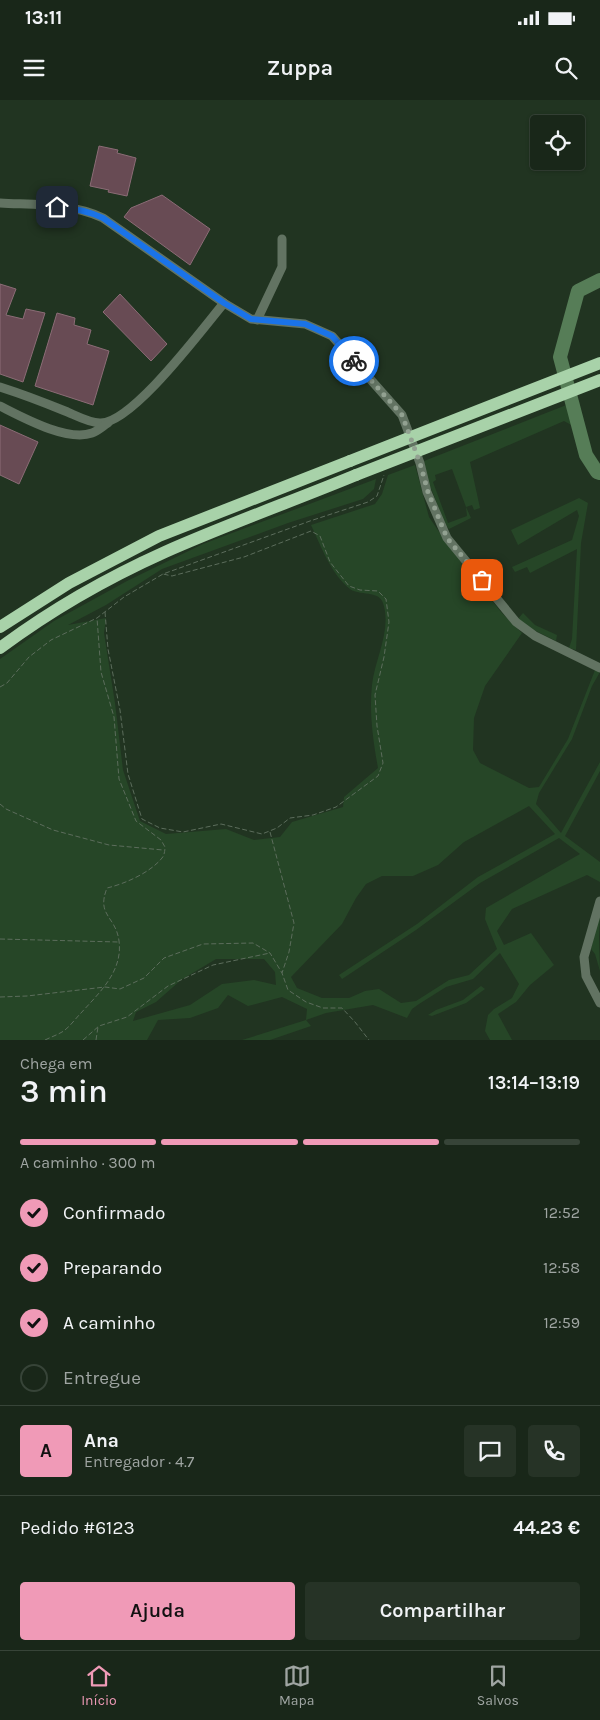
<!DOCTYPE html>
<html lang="pt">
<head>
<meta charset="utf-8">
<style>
	body { margin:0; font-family:Karla,sans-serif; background:#263326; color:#f1f3f6; height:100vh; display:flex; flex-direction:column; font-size:19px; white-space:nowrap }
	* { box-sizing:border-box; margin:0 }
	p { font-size:16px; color:#9fa5a2 }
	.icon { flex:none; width:28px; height:28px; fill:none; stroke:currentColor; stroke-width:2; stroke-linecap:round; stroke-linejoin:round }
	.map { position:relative; height:940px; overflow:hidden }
	.drawer { display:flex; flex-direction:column; background:#192719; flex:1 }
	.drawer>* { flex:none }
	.controls { position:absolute; left:530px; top:15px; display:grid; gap:10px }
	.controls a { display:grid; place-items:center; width:55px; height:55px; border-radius:5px; background:#192719; box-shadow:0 1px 4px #0004,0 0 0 1px #374438; font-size:25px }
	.pin { position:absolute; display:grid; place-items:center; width:42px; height:42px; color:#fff; margin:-21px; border-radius:10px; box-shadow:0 2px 8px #0006 }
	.courier { position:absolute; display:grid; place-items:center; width:50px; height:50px; margin:-25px; border:4px solid #1a73e8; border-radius:50%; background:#fff; color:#222; box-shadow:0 1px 6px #0007 }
	.head em { font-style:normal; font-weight:600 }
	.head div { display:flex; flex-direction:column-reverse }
	.head { display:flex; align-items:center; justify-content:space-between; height:85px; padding:0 20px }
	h1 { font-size:32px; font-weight:600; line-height:38px }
	.bar { display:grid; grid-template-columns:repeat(4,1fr); gap:8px 5px; align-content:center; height:60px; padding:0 20px }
	.bar i { height:6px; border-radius:4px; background:#374438 }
	.bar .current { background:#f09ab7 }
	.bar p { grid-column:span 4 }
	.line { display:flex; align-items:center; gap:12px; padding:0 20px; border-top:1px solid #374438 }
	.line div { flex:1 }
	.round { display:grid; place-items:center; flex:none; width:52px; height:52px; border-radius:5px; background:#263326 }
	ol { padding:0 20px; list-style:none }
	li { display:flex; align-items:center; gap:15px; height:55px }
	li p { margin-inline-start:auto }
	li .icon { padding:5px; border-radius:50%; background:#f09ab7; color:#111; stroke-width:4 }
	li:last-child { color:#9fa5a2 }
	li i { width:28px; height:28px; border:2px solid #374438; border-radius:50% }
	.cta { display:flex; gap:10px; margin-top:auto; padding:10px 20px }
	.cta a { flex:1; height:58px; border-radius:5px; background:#f09ab7; color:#111; font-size:20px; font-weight:600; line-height:58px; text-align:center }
	.cta a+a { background:#263326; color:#f1f3f6 }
	.status { display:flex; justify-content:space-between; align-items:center; height:35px; padding:0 25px; background:#192719; direction:ltr }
	.status svg { height:14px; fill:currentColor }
	header { display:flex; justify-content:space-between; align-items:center; height:65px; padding:0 20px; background:#192719; font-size:22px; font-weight:600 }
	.tabs { display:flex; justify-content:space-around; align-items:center; height:70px; border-top:1px solid #374438; background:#192719; font-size:14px; color:#9fa5a2 }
	.tabs a { display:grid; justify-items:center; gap:2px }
	.tabs .current { color:#f09ab7 }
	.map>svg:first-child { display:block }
	.green { fill:#264627; fill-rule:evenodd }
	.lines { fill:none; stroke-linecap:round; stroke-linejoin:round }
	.river { stroke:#567d57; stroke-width:14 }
	.building { fill:#684b54; stroke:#8b6c76 }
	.path { stroke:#5c6d5c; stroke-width:1; stroke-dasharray:5 2.5; stroke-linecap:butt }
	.minor { stroke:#627362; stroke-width:9 }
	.highway { stroke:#a8d2a9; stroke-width:12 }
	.highway-bridge { stroke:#a8d2a9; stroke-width:12 }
	.done { stroke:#92a191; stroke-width:5; stroke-dasharray:0 9 }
	.route { stroke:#1a73e8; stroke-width:6 }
</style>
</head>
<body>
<div class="status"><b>13:11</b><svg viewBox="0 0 49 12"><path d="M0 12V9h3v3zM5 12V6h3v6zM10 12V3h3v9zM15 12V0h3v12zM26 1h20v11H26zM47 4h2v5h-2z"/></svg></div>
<header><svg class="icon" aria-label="menu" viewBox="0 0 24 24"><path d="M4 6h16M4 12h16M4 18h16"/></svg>Zuppa<svg class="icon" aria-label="search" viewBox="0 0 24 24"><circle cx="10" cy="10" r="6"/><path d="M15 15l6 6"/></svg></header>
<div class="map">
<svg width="600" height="940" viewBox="0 0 600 940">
	<rect width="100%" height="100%" fill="#213421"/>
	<g class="green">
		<path d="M579,300L588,351L600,368V377C584,369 580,344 575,327L564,321L470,362L480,408L474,410L472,405L466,407L471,418L449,429L445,424L427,378L424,361ZM452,369L466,407L467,416L448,423L433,382L436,380L435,375Z"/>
		<path d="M415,365L429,417L448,445L501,512L522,533L485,586L474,618L473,650L480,663L529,688L539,687L568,639L595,570L600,572L592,586L572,639L539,693L536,704L561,733L600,662V671L565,736L600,762V782L587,775L512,809L497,831L504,845L531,833L554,865L530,885L516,902L498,914L512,940H490L485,931L488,915L494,909L512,898L519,884L500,853L473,879L446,887L419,904L412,909L407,918L373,905L326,913L306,920L311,926L270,940H242L306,920L307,909L282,897L248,906L228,895L218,908L190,918L158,920L147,940H0V559L54,521L127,481L203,444L376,379L374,389L363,399L288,423L162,469L106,505L68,525L106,518L104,533L115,603L123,670L140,721L166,734L226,729L254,740L280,737L292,722L343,707L344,697L378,668C373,641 369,612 372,585C375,558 392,530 383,503C379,490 359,496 350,489C331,474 321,446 311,425L375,404L382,394L388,375ZM529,706L555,734L478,777L417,824L339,875L342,879L416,830L480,783L559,738L580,754L486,808L485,819L497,849L469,875L449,880L416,901L401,903L379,889L365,891L349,898H322L297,888L291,877L342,824L356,798L366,784L382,776H413L438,765L464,742ZM216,859H264L275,872L276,885L254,880L222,884L190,905L133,921L136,912L156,902L181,880Z"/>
		<path d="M579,398L588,403L581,443L576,550L569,548L572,539L577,449L530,473L527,467L515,472L512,467L572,440L579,416L577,410L518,445L511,430Z"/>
		<path d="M523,513L535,525L557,535L556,541L534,530L518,519Z"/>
		<path d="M600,813L599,837L600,871L595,854L591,849Z"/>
		<path d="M481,886L485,889L466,903L432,916L428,915L436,910L463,900Z"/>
	</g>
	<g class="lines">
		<path class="river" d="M600,180L578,191L560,257L586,355L597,372L600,373"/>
	</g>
	<g class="building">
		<path d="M99,46L118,50L117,53L136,58L127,96L108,92L109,90L90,86Z"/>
		<path d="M162,95L210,129L190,165L124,117L131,108Z"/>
		<path d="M0,184L16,189L6,215L23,219L26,209L45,213L23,282L0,274Z"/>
		<path d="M120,194L167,244L151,261L103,212Z"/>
		<path d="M57,213L75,218L74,225L91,230L87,244L109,251L93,305L35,286Z"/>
		<path d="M0,325L38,342L19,384L0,375Z"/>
	</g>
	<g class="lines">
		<g class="path">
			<path d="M105,512L108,549L120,610L128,674L142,719L160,728L183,732L221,724L262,734L277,728L290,718L313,715L336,707L378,676L383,663L377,626L375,595L384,557L389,522L386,499L378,491L360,490L349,486L330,462L320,436L311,431L244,457L172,476L163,474"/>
			<path d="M0,587L7,583L29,557L51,540L97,518L124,497L163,474L310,421L368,402L377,396L384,375"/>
			<path d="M0,704L6,709L53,730L109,745L163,750"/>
			<path d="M270,732L294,823L289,852L282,873"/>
			<path d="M0,839L118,842"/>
			<path d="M0,897L27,896L105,887L120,889L144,878L164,858L203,844L253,843L270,853L282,873L288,890L306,902L323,908H342L355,922L369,940"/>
			<path d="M45,940C51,937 57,935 62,932C69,928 75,919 81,913C100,892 123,871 119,841C116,816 96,816 107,788C124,784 150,773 162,758C164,756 165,751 165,747L161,740L136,721L119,679L114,617L101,572L97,518"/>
			<path d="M83,940L99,926L127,917L168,886L213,865L270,853"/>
			<path d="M96,940L98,927"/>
		</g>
		<g class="minor">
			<path d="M0,103C34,105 72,103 103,118L224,203L251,219L305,224L332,236L402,315L420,363L427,392L447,438L516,522L535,536L600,568"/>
			<path d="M257,220L282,167V139"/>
			<path d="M0,287C22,294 43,302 65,311C75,315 89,323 100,323C132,324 203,228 224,203"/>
			<path d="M0,306C22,317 67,342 92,333C98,331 103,326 108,323"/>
			<path d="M600,801L584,857L586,876L600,903"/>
		</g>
		<g class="highway">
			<path d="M0,527L69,483L159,436L350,361"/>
			<path d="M0,548C51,510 107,478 165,452C228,424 293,401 356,375"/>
		</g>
		<g class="highway-bridge">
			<path d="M350,361L600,263"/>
			<path d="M356,375L600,280"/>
		</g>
	</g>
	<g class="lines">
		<path class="done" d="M354,261L402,315L420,363L428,392L447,438L482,480"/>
		<path class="route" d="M57,107C74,108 88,111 103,118L224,203L251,219L305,224L332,236L354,261"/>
	</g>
</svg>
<div class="controls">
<a><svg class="icon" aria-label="locate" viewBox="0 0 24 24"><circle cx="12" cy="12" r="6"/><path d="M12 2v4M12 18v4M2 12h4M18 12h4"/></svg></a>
</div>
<div class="pin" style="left:482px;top:480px;background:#ea580c"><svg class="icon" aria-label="bag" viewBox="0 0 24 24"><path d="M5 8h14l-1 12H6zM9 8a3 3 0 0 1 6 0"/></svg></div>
<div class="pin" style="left:57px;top:107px;background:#1f2937"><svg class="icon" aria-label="home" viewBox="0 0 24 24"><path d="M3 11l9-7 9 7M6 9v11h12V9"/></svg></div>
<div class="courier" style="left:354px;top:261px"><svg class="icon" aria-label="bike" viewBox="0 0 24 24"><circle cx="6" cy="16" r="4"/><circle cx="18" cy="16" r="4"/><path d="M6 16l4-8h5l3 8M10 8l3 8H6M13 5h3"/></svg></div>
</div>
<section class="drawer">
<div class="head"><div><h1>3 min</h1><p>Chega em</p></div><em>13:14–13:19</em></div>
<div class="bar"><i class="current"></i><i class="current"></i><i class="current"></i><i></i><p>A caminho · 300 m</p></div>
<ol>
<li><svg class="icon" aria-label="check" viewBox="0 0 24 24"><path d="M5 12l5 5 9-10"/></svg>Confirmado<p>12:52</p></li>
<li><svg class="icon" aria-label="check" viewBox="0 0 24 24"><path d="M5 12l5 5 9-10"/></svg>Preparando<p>12:58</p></li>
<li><svg class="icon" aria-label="check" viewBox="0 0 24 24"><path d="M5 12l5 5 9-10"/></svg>A caminho<p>12:59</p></li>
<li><i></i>Entregue</li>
</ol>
<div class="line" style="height:90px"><b class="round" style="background:#f09ab7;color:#111">A</b><div><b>Ana</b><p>Entregador · 4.7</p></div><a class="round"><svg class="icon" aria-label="chat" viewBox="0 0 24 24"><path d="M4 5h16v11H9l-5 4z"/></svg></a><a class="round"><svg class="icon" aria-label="phone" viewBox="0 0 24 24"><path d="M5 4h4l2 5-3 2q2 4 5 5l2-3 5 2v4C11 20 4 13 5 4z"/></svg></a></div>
<div class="line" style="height:65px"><div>Pedido #6123</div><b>44.23 €</b></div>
<div class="cta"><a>Ajuda</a><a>Compartilhar</a></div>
</section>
<nav class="tabs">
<a class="current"><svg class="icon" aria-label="home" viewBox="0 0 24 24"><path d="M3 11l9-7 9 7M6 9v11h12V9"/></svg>Início</a>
<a><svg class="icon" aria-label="map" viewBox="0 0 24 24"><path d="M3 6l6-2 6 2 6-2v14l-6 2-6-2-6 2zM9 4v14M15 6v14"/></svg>Mapa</a>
<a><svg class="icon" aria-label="saved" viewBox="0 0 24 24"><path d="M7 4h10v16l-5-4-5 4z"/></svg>Salvos</a>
</nav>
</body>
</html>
